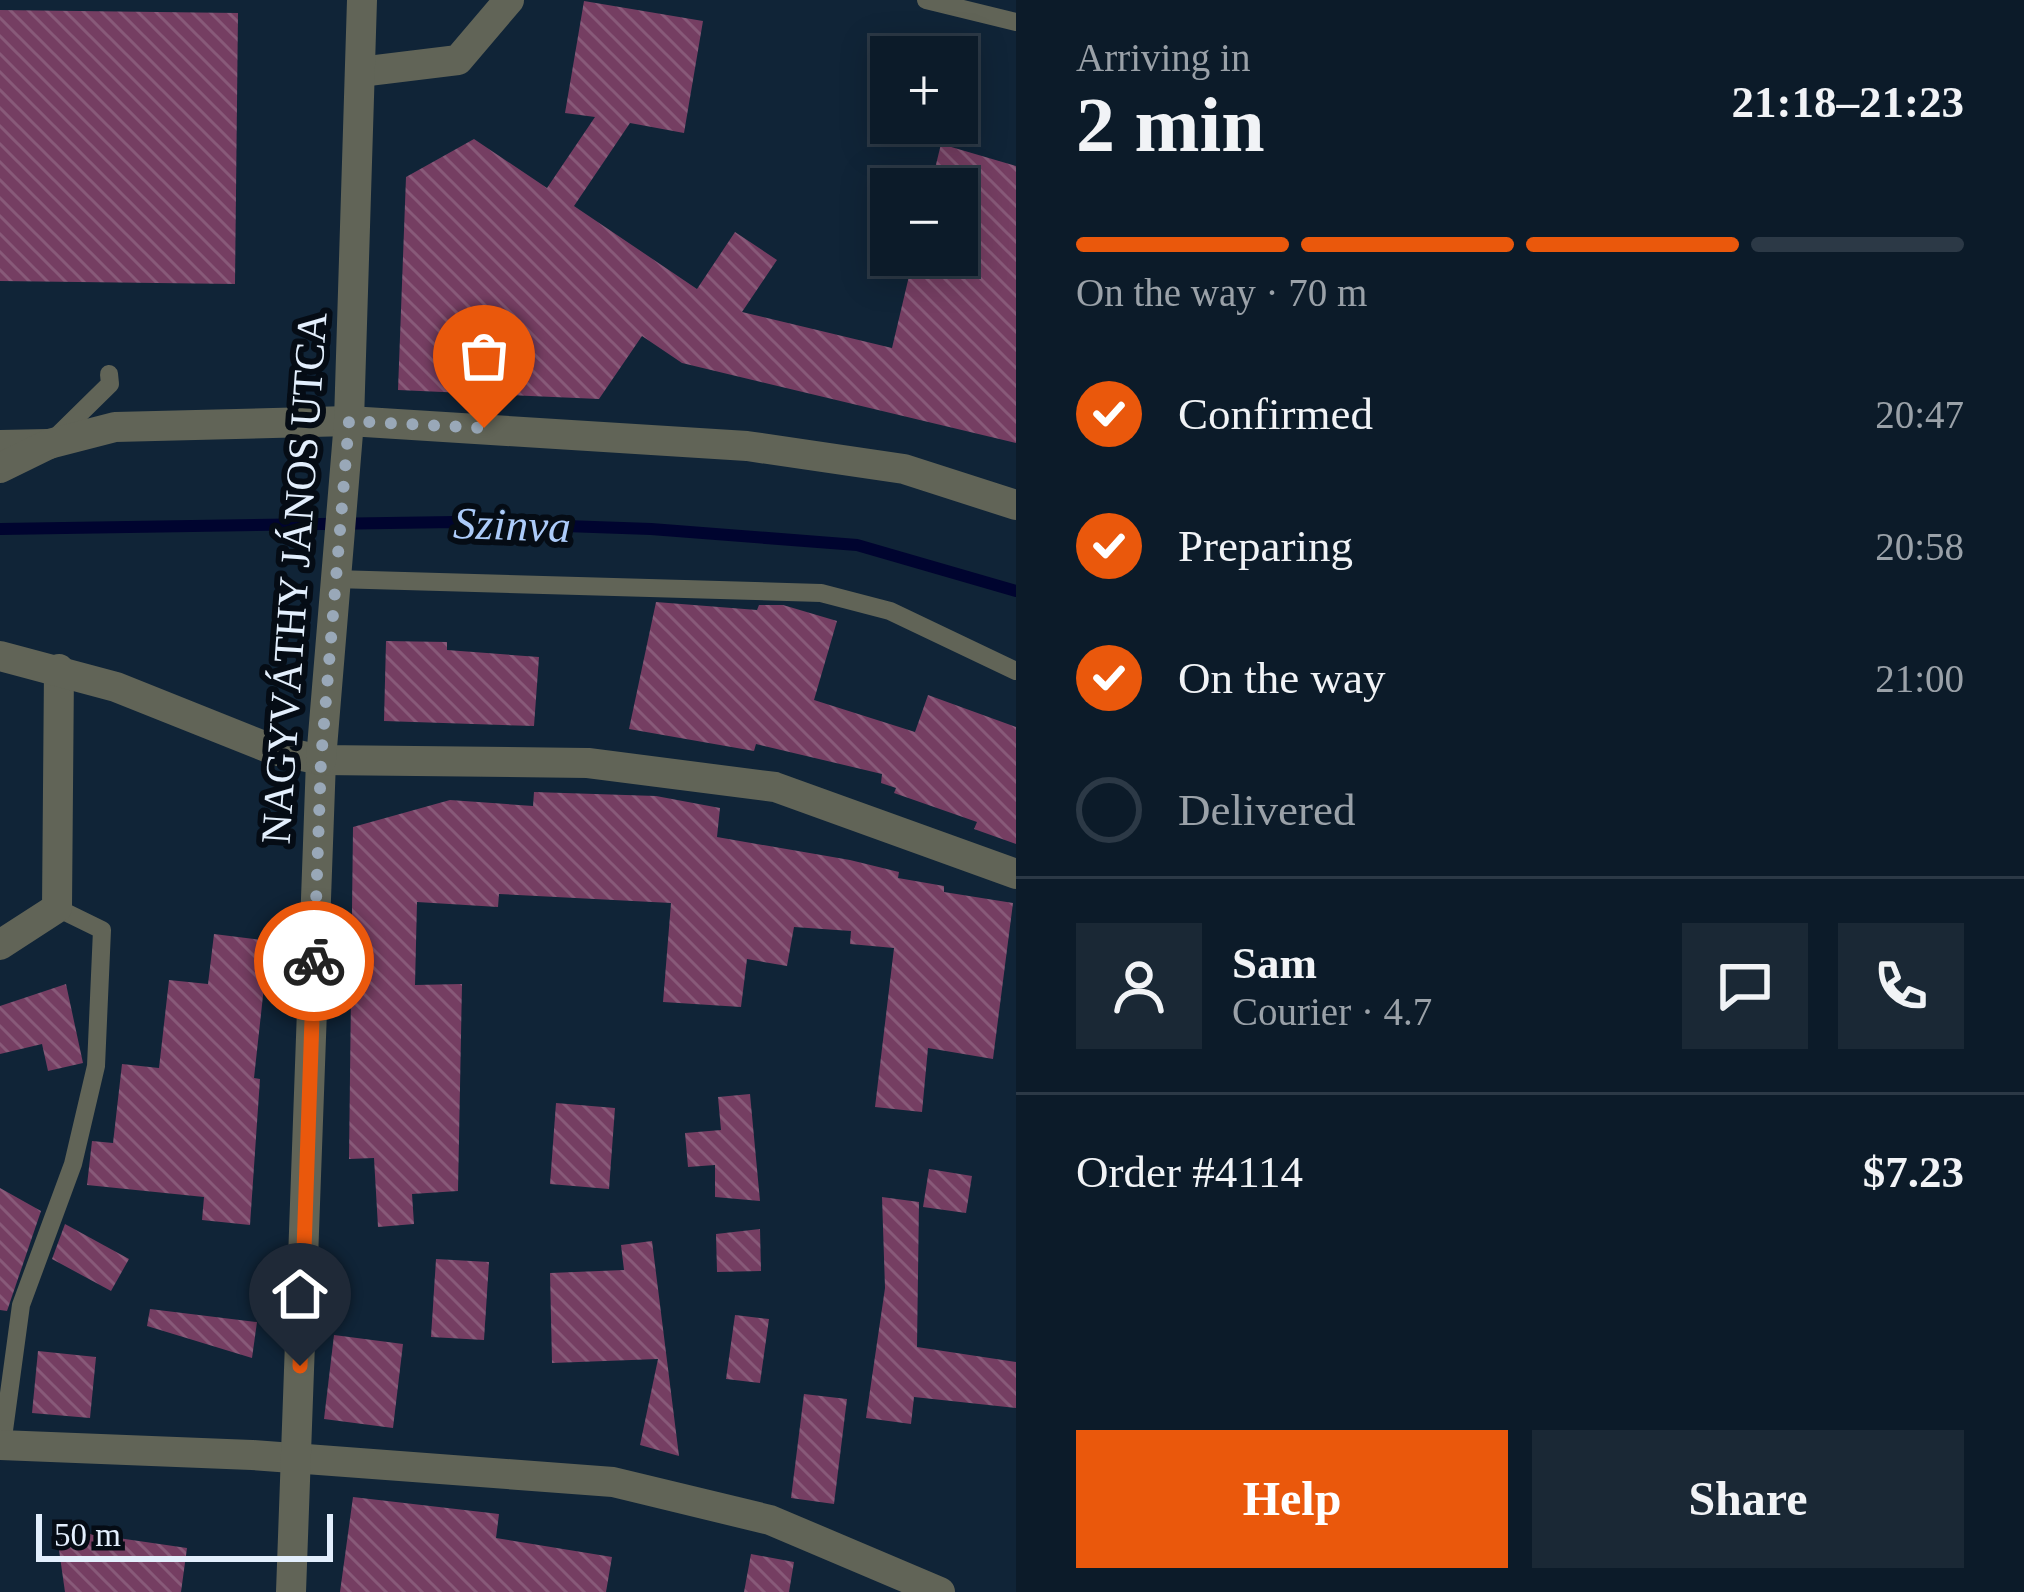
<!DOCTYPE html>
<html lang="en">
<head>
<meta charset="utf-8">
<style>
	body { margin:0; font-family:"Times New Roman",serif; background:#1a2835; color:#f1f3f6; height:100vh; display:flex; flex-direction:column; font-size:45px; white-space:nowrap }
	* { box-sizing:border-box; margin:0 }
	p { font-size:39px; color:#9aa1a8 }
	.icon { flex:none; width:66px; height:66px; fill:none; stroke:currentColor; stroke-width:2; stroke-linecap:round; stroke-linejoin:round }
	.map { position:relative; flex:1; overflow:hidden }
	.panel { display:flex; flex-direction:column; background:#0c1b29; width:1008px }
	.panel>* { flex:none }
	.fabs { position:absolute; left:870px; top:36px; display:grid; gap:24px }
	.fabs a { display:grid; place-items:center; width:108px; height:108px; border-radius:0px; background:#0c1b29; box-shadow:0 6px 30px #0003,0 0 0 3px #2c3946; font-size:60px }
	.scale { position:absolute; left:36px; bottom:30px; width:297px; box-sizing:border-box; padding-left:12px; border:6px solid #e3effd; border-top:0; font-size:33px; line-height:42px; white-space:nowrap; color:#e3effd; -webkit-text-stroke:9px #050c15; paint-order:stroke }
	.pin { position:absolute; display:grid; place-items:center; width:102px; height:102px; color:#fff; margin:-123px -51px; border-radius:50% 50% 50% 0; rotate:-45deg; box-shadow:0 0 12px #0007 }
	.pin .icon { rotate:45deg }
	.courier { position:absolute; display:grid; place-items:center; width:120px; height:120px; margin:-60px; border:9px solid #ea580c; border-radius:50%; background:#fff; color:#222; box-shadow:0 3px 15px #0007 }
	.overview em { font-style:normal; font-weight:700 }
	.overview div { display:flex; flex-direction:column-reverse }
	.overview { display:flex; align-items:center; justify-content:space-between; height:204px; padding:0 60px }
	h1 { font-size:78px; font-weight:700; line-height:90px }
	.bar { display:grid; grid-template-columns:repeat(4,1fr); gap:18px 12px; align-content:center; height:144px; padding:0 60px }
	.bar i { height:15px; border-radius:9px; background:#2c3946 }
	.bar .current { background:#ea580c }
	.bar p { grid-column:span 4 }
	.line { display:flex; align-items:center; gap:30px; padding:0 60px; border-top:3px solid #2c3946 }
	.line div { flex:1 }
	.round { display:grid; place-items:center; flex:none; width:126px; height:126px; border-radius:0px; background:#1a2835 }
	ol { padding:0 60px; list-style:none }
	li { display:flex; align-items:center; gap:36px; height:132px }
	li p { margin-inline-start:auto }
	li .icon { padding:12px; border-radius:50%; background:#ea580c; color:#fff; stroke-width:4 }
	li:last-child { color:#9aa1a8 }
	li i { width:66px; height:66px; border:6px solid #2c3946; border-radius:50% }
	.primary-button { display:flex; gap:24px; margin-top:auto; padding:24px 60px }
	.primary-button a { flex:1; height:138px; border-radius:0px; background:#ea580c; color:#fff; font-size:48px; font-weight:700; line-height:138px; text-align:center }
	.primary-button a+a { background:#1a2835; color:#f1f3f6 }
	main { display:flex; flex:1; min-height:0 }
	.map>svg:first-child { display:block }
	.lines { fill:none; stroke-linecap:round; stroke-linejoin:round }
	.stream { stroke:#00042f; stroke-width:12 }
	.building { fill:url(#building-back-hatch) }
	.service { stroke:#616457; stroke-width:18 }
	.minor { stroke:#616457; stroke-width:30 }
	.tertiary { stroke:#616457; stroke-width:30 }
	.done { stroke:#99a8b8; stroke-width:12; stroke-dasharray:0 21.6 }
	.route { stroke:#ea580c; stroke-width:15 }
	.labels { text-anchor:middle; stroke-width:12; stroke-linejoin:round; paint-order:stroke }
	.street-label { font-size:42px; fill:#e3effd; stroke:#050c15 }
	.water-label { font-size:45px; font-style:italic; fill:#accbf9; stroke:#050c15 }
</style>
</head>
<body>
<main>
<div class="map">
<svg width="1016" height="1592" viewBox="0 0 1016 1592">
	<defs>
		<pattern id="building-back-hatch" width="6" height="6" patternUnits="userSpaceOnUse" patternTransform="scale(3)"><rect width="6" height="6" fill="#753e62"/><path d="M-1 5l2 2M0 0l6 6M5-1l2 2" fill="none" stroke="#885a79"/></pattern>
	</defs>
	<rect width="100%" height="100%" fill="#102437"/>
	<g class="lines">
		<path class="stream" d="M0,529L455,522L651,529L857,545L1016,591"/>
	</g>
	<g class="building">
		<path d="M584,1L703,21L684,133L630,123L574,206L697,289L735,232L777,260L742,312L892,348L914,255H957V189H930L941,144L1016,166V443L682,363L642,336L599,399L398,390L406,177L474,139L547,188L595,117L565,113Z"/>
		<path d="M0,10L238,13L235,284L0,281Z"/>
		<path d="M656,602L757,610L759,605H783L837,621L814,700L915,732L928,695L1016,727V844L974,829L977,822L894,793L896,788L881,783L882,774L756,744L754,751L629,729Z"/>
		<path d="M386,641L447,642V650L539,657L534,726L384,721Z"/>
		<path d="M534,792L656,796L720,808L717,837L850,860L899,872L898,878L944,886V892L1013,903L993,1059L928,1048L922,1112L875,1107L894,948L850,944L851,931L794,927L787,966L747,959L741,1007L663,1002L671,903L499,894L498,907L417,902L415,985L462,984L458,1191L412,1194L414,1224L378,1227L374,1158L349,1159L353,827L450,800L533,806Z"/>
		<path d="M214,934L269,941L254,1078L260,1079L250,1225L202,1220L204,1197L87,1185L92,1141L113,1143L122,1064L159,1068L169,980L208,984Z"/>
		<path d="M66,984L83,1063L48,1071L42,1044L0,1054V1006Z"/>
		<path d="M750,1094L760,1201L715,1197V1165L688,1167L685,1133L721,1130L718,1097Z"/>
		<path d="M556,1103L615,1108L609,1189L550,1184Z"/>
		<path d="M929,1169L972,1176L966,1213L923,1207Z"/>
		<path d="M0,1188L41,1211L7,1311L0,1310Z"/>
		<path d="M882,1197L919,1202L917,1347L1016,1362V1408L914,1397L911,1424L866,1418L885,1288Z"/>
		<path d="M65,1224L129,1259L111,1291L52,1259Z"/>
		<path d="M760,1229L761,1271L717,1272L716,1234Z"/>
		<path d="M652,1241L654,1257L679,1456L640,1445L658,1359L552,1363L550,1273L624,1270L621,1245Z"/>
		<path d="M436,1259L489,1262L484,1340L431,1337Z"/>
		<path d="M150,1309L257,1322L252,1358L147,1326Z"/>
		<path d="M735,1315L769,1319L760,1383L726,1379Z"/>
		<path d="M334,1335L403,1344L393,1428L324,1419Z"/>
		<path d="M38,1351L96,1357L90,1418L32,1413Z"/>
		<path d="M804,1394L847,1399L834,1504L791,1498Z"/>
		<path d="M353,1497L499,1514L496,1538L612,1557L606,1592H340Z"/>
		<path d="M56,1529L187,1548L181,1592H65Z"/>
		<path d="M751,1554L794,1562L789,1592H744Z"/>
	</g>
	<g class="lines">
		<g class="service">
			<path d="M926,0L1016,22"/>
			<path d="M52,441L110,384L109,374"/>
			<path d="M334,579L821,593L890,611L1016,671"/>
			<path d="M2,1445L21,1305L73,1164L96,1066L102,930L57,908"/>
		</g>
		<g class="minor">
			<path d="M360,72L458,60L509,0"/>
			<path d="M0,445L49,444"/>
			<path d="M0,945L57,908L59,669"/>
			<path d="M0,1445L252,1455L613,1482L770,1520L940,1592"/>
			<path d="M291,1592L321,760"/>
		</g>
		<g class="tertiary">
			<path d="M0,468L49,444L115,427L349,421L747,446L904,469L1016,505"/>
			<path d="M0,656L116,687L274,750L321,760L588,763L775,787L1016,874"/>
			<path d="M321,760L349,421L362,0"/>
		</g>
	</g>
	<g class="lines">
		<path class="done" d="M314,961L321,760L349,421L484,428"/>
		<path class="route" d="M300,1366L314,961"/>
	</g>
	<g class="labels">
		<g class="street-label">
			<text transform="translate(293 578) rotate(-86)" y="15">NAGYVÁTHY JÁNOS UTCA</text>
		</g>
		<g class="water-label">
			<text transform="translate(512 524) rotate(2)" y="16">Szinva</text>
		</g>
	</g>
</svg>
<div class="fabs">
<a>+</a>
<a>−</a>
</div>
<div class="scale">50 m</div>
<div class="pin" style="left:484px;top:428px;background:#ea580c"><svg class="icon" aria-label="bag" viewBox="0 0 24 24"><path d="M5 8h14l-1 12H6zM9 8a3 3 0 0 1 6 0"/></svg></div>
<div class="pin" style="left:300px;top:1366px;background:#1f2937"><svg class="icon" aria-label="home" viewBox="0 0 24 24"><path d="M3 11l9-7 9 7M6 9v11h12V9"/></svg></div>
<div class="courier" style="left:314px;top:961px"><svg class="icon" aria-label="bike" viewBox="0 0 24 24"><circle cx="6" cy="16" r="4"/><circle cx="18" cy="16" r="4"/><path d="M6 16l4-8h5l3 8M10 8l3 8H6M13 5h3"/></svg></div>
</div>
<section class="panel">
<div class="overview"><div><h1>2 min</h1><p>Arriving in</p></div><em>21:18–21:23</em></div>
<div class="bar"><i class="current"></i><i class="current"></i><i class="current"></i><i></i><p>On the way · 70 m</p></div>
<ol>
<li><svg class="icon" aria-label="check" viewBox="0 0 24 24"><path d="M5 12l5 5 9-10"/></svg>Confirmed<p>20:47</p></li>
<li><svg class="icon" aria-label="check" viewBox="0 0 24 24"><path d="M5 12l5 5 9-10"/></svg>Preparing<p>20:58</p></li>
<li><svg class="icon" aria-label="check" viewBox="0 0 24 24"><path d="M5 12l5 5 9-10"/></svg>On the way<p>21:00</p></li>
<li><i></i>Delivered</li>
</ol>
<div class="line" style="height:216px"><a class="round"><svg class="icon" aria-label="person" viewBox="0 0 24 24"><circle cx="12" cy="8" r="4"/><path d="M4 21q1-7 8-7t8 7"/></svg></a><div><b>Sam</b><p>Courier · 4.7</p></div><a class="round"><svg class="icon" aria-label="chat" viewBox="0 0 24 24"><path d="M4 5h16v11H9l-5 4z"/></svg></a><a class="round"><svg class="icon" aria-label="phone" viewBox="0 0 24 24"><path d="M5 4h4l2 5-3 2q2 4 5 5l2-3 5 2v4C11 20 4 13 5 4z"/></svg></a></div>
<div class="line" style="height:156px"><div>Order #4114</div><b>$7.23</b></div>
<div class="primary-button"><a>Help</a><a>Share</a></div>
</section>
</main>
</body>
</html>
